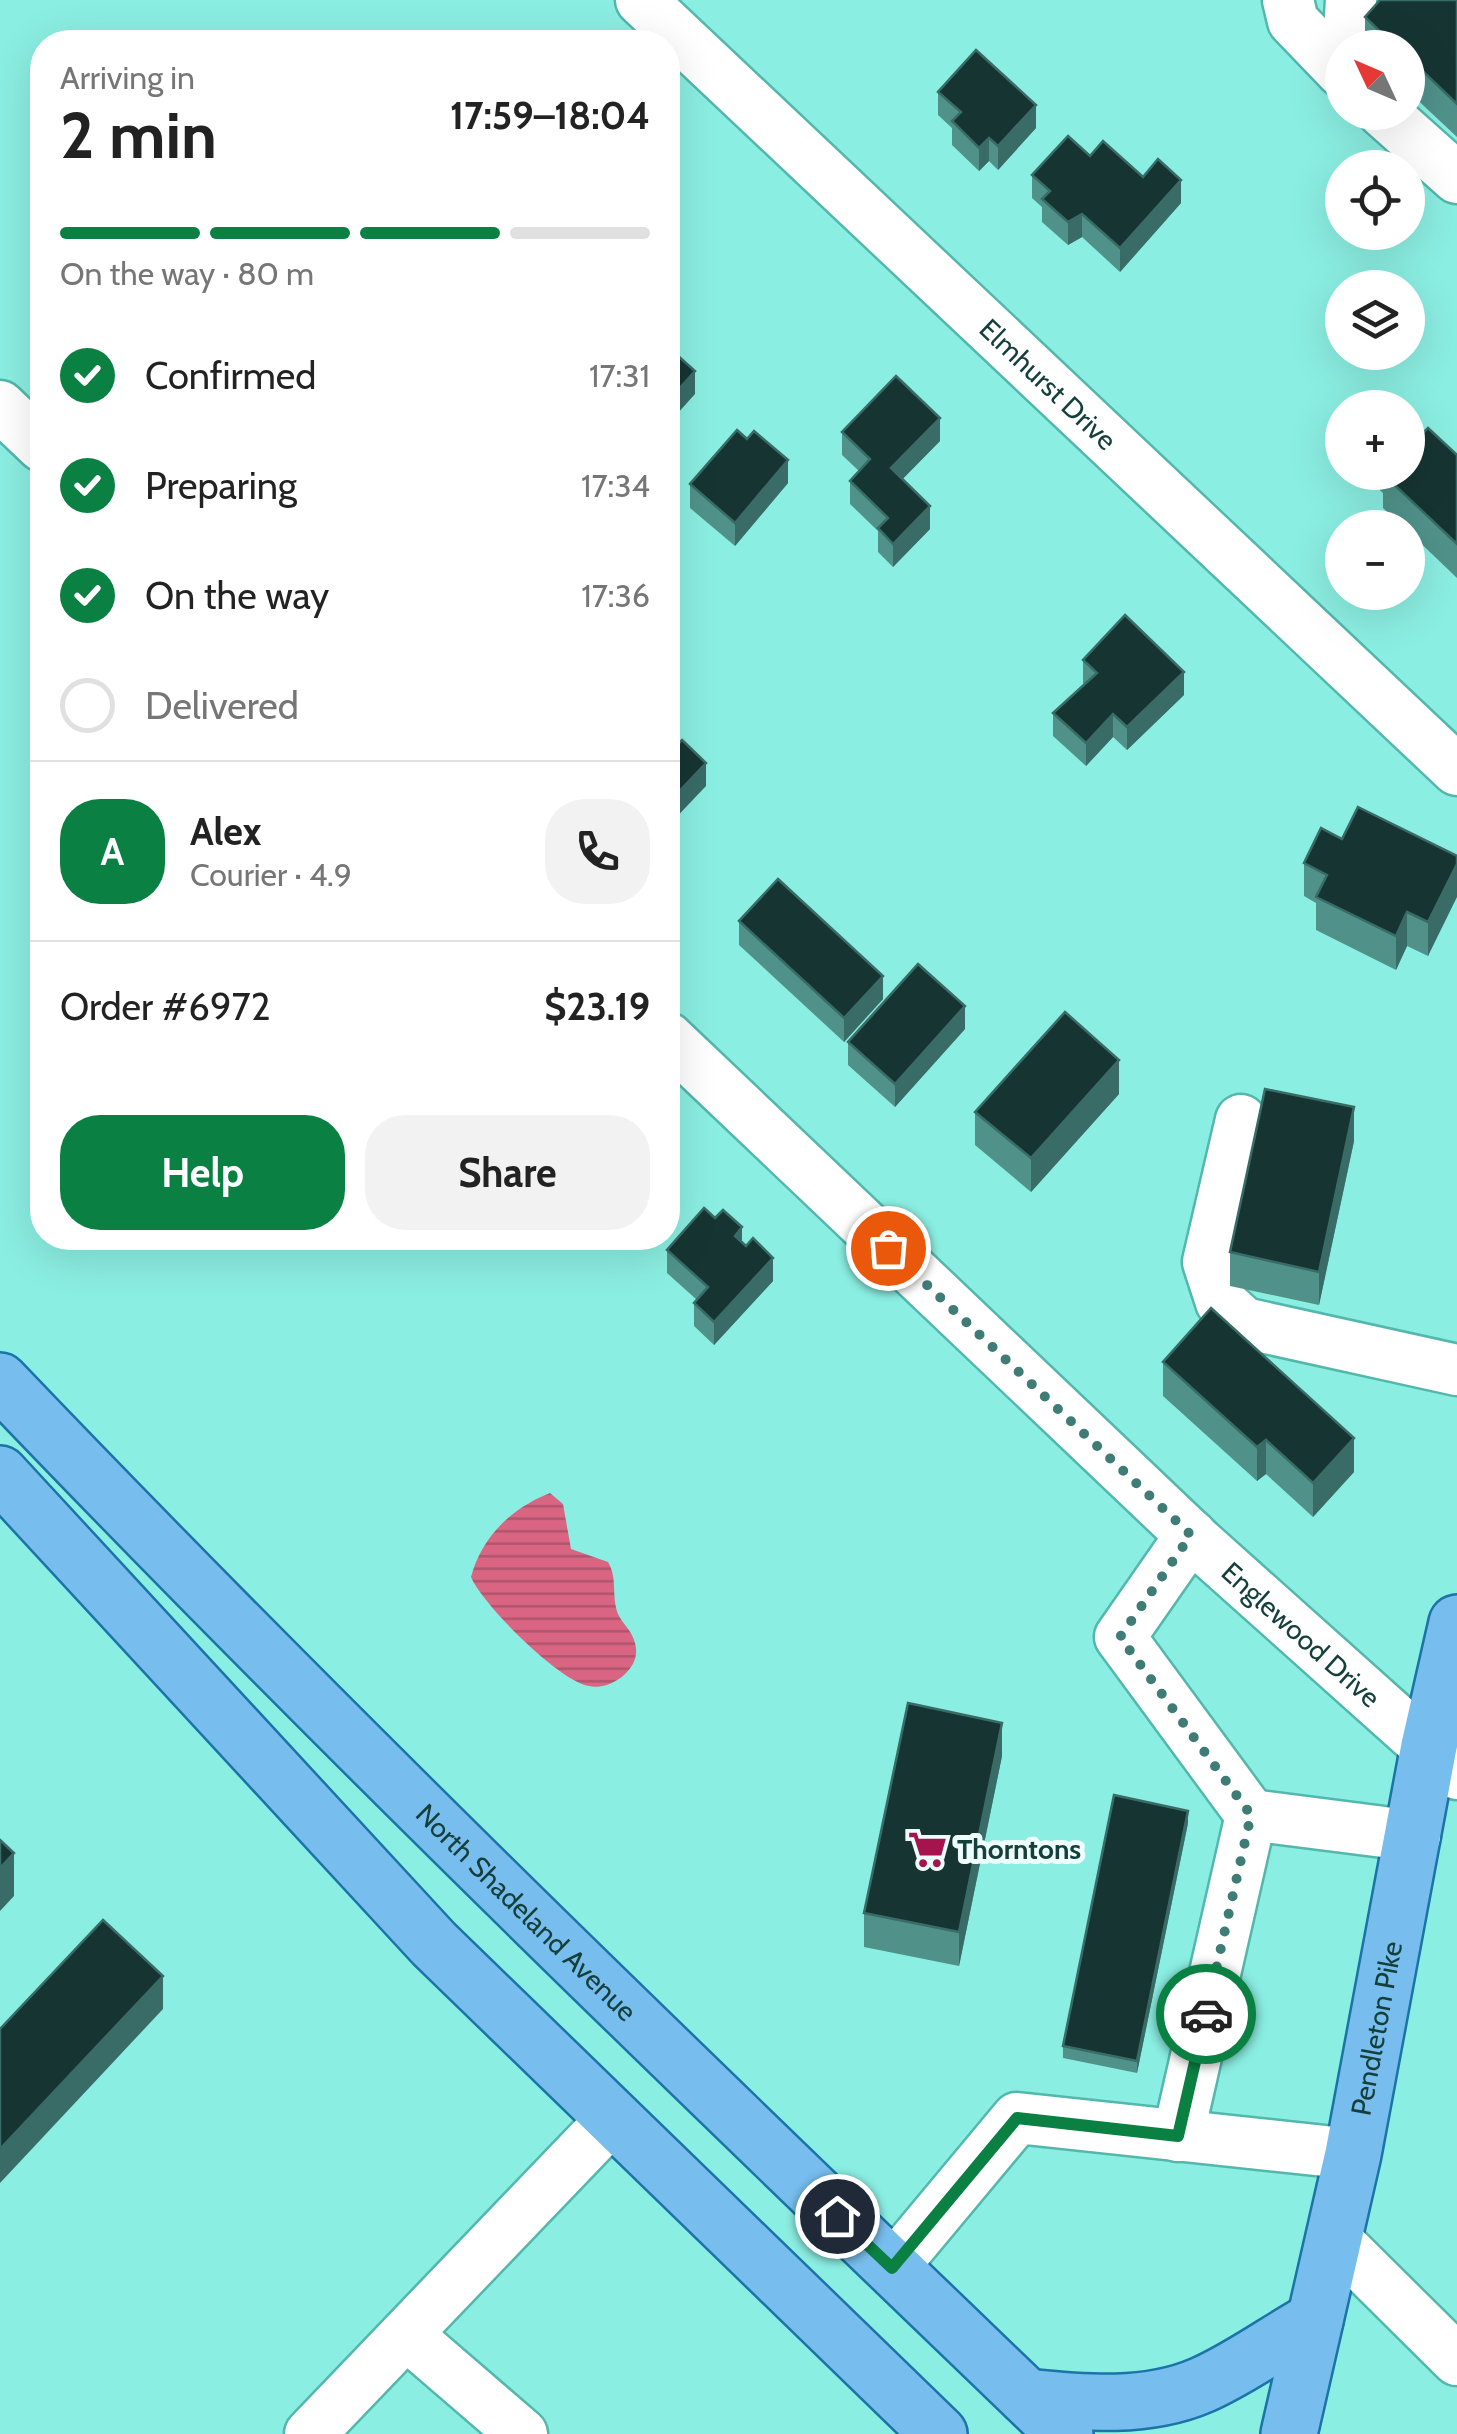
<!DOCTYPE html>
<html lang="en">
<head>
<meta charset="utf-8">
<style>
	body { margin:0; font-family:Cabin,sans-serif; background:#f2f2f2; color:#222; height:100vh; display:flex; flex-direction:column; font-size:38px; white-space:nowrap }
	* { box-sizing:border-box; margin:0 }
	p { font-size:32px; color:#767676 }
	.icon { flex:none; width:55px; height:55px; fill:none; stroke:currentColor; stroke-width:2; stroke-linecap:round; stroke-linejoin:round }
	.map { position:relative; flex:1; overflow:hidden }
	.panel { position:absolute; left:30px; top:30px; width:650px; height:1220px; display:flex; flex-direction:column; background:#fff; border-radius:40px; box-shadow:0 10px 40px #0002 }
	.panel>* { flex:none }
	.needle { width:65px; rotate:314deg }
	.fabs { position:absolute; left:1325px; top:30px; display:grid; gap:20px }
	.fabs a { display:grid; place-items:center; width:100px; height:100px; border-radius:50%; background:#fff; box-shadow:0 10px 40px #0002; font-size:50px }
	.pin { position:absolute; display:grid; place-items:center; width:85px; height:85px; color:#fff; margin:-42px; border:5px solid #fff; border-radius:50%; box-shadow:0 2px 10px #0007 }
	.courier { position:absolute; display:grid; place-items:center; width:100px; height:100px; margin:-50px; border:8px solid #0b8043; border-radius:50%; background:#fff; color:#222; box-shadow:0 2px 12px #0007 }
	.head em { font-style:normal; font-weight:800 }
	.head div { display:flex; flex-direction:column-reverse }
	.head { display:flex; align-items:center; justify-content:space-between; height:170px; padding:0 30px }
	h1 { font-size:65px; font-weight:800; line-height:75px }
	.bar { display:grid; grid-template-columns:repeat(4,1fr); gap:15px 10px; align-content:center; height:120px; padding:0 30px }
	.bar i { height:12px; border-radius:8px; background:#e0e0e0 }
	.bar .active { background:#0b8043 }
	.bar p { grid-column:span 4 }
	.line { display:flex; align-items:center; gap:25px; padding:0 30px; border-top:2px solid #e0e0e0 }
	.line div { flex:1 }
	.round { display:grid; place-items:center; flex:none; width:105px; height:105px; border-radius:40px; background:#f2f2f2 }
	ol { padding:0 30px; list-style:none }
	li { display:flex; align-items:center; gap:30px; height:110px }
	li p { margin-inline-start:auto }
	li .icon { padding:10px; border-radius:50%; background:#0b8043; color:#fff; stroke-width:4 }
	li:last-child { color:#767676 }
	li i { width:55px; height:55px; border:5px solid #e0e0e0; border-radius:50% }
	.button { display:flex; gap:20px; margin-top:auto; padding:20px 30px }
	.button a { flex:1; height:115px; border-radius:40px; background:#0b8043; color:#fff; font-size:40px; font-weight:800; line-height:115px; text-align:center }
	.button a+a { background:#f2f2f2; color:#222 }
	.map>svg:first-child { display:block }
	.water { fill:url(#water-rules) }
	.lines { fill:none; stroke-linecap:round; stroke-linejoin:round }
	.minor-casing { stroke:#53b7ac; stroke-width:55 }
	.major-casing { stroke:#1a74a7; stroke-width:60 }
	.minor { stroke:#fff; stroke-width:50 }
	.major { stroke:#77bded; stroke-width:55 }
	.wall { fill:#50928a }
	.shaded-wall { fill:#396c67 }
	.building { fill:#163532; stroke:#396c67; stroke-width:2.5 }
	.done { stroke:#3e7c75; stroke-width:10; stroke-dasharray:0 18 }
	.route { stroke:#0b8043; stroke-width:12 }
	.labels { text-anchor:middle; stroke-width:10; stroke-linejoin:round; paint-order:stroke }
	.street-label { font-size:28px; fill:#153f3b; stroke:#edfefc }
	.poi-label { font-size:28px; font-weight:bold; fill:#153f3b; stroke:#edfefc; text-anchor:start }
</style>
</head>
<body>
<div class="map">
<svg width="1457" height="2434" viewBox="0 0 1457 2434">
	<defs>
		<pattern id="water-rules" width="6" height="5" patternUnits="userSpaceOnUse" patternTransform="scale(2.5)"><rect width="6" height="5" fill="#d96583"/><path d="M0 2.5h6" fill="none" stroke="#af556c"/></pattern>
	</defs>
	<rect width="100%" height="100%" fill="#8beee2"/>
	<path class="water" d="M550,1493L563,1504L571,1549L608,1562C618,1579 611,1595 618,1614C622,1623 631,1630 634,1640C639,1654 635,1665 624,1675C615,1683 602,1689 589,1686C559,1681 483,1605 471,1577C482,1536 512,1508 550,1493Z"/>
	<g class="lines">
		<defs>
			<g id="minor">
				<path id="s1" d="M641,0L1457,770"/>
				<path d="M1288,0L1293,21L1342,72"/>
				<path d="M1348,48L1351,0"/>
				<path d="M1383,112L1457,178"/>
				<path d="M0,406L42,446"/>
				<path id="s2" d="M668,1038L1200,1544L1457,1774"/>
				<path d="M1241,1120L1208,1262L1221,1302L1244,1323L1457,1370"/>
				<path d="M1191,1535L1120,1637L1251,1815"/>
				<path d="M1178,2136L1251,1815L1415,1836"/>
				<path d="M1334,2238L1457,2360"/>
				<path d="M892,2268L1017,2118L1353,2154"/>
				<path d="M406,2334L522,2434"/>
				<path d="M310,2434L611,2120"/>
			</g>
			<g id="major">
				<path id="s3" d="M0,1381C345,1742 705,2088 1065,2434"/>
				<path d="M0,1474L434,1944L939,2434"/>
				<path d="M1027,2397C1085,2403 1147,2409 1202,2385C1241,2368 1278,2340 1315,2320"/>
				<path id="s4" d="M1289,2434L1353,2154L1429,1746L1457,1623"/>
			</g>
		</defs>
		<use href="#minor" class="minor-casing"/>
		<use href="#major" class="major-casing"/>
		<use href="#minor" class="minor"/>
		<use href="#major" class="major"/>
	</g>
	<g class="wall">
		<path d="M1457,0V137L1408,91V48H1365V17Z"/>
		<path d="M938,92L1036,128L998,170L989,161L979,171L952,145V128L938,115Z"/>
		<path d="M1090,156L1143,177L1181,203L1120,272L1082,237L1068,245L1042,222V207L1032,198V175Z"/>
		<path d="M842,432L940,441L902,479L930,529L893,567L878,552V531L850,504V481L859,471L842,455Z"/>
		<path d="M1422,434L1457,455V578L1408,531V528H1404L1383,508V493L1361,472H1408Z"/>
		<path d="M788,483L735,546L690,508V484Z"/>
		<path d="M1083,660L1184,695L1127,750L1113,737L1086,766L1053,736V713L1085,685L1083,683Z"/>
		<path d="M42,709V741L38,737V714Z"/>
		<path d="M1342,839L1457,856L1428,956L1407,946L1396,970L1316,930V903L1304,896V863Z"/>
		<path d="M739,921L883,999L844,1042L739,945Z"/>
		<path d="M965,1029L895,1107L848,1065V1042Z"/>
		<path d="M1119,1094L1031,1192L975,1145V1112Z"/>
		<path d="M1354,1141L1319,1305L1230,1286V1252Z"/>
		<path d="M742,1242L773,1281L714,1345L694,1326V1303L697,1300L667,1273V1250Z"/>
		<path d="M1163,1362L1354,1472L1313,1517L1266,1474L1257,1481L1163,1396Z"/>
		<path d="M1002,1756L959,1966L864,1947V1913Z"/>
		<path d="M1188,1823L1137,2073L1063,2058V2046Z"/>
	</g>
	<g class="shaded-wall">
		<path d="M1036,105V128L998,170V146Z"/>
		<path d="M989,138V161L979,171V148Z"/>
		<path d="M1181,180V203L1120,272V248Z"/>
		<path d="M1082,214V237L1068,245V222Z"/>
		<path d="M695,371V394L668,424V401Z"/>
		<path d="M940,418V441L891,491V468Z"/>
		<path d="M788,460V483L735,546V523Z"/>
		<path d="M930,506V529L893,567V544Z"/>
		<path d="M1184,672V695L1127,750V727Z"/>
		<path d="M1113,714V737L1086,766V743Z"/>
		<path d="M706,763V786L668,826V803Z"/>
		<path d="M1457,864V897L1428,956V922Z"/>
		<path d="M1407,912V946L1396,970V936Z"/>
		<path d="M883,976V999L844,1042V1018Z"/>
		<path d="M965,1006V1029L895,1107V1084Z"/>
		<path d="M1119,1060V1094L1031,1192V1158Z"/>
		<path d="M1354,1107V1141L1319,1305V1272Z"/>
		<path d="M742,1227V1250L735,1236Z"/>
		<path d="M773,1258V1281L714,1345V1322Z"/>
		<path d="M1354,1438V1472L1313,1517V1483Z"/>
		<path d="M1266,1440V1474L1257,1481V1447Z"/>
		<path d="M1002,1723V1756L959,1966V1932Z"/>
		<path d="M1188,1811V1823L1137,2073V2061Z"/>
		<path d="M14,1853V1896L0,1911V1868Z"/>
		<path d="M163,1976V2009L0,2183V2149Z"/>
	</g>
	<g class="building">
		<path d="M1380,0H1457V104L1408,57V48H1397L1365,17Z"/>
		<path d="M976,50L1036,105L998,146L989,138L979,148L952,121L961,112L938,92Z"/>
		<path d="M1068,136L1090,156L1103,141L1143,177L1158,159L1181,180L1120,248L1082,214L1068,222L1042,199L1050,191L1032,175Z"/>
		<path d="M668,347L695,371L668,401Z"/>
		<path d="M896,376L940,418L891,468L930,506L893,544L878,528L888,518L850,481L870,459L842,432Z"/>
		<path d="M1384,398L1395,408H1375Z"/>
		<path d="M1408,420L1422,434L1428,428L1457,455V544L1383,474L1385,472H1408Z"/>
		<path d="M737,430L747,439L754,431L788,460L735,523L690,484Z"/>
		<path d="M1125,615L1184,672L1127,727L1113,714L1086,743L1053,713L1097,673L1083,660Z"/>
		<path d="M682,740L706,763L668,803V756Z"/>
		<path d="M1358,807L1457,856V864L1428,922L1407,912L1396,936L1316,897L1327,875L1304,863L1321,828L1342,839Z"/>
		<path d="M778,879L883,976L844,1018L739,921Z"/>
		<path d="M918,964L965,1006L895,1084L848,1042Z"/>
		<path d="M1065,1012L1119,1060L1031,1158L975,1112Z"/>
		<path d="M1265,1089L1354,1107L1319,1272L1230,1252Z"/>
		<path d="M704,1208L715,1218L723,1210L742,1227L735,1236L746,1246L753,1238L773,1258L714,1322L694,1303L708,1287L667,1250Z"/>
		<path d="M1211,1308L1354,1438L1313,1483L1266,1440L1257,1447L1163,1362Z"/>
		<path d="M908,1703L1002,1723L959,1932L864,1913Z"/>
		<path d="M1114,1795L1188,1811L1137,2061L1063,2046Z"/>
		<path d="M0,1840L14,1853L0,1868Z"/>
		<path d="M103,1920L163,1976L0,2149V2029Z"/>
	</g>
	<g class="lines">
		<path class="done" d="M888,1248L1191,1535L1120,1637L1251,1815L1206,2014"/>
		<path class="route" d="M837,2216L892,2268L1017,2118L1178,2136L1206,2014"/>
	</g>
	<defs>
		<symbol id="supermarket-bare" viewBox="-9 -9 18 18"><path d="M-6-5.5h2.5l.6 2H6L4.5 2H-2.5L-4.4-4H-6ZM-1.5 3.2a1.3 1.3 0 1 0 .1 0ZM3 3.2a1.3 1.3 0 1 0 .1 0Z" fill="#a7144d" stroke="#edfefc" stroke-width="2.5" paint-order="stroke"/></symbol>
	</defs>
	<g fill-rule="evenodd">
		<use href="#supermarket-bare" x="900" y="1822" width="55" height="55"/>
	</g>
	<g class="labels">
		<g class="street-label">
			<text dy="10" stroke="none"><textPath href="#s1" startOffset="560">Elmhurst Drive</textPath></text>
			<text dy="10" stroke="none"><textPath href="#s2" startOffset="870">Englewood Drive</textPath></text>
			<text dy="10" stroke="none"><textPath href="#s3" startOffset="748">North Shadeland Avenue</textPath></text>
			<text dy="10" stroke="none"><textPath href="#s4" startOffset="415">Pendleton Pike</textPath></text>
		</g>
		<g class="poi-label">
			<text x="957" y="1859">Thorntons</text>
		</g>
	</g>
</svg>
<div class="fabs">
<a><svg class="needle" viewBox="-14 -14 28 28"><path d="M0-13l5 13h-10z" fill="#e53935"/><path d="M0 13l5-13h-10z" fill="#767676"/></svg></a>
<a><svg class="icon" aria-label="locate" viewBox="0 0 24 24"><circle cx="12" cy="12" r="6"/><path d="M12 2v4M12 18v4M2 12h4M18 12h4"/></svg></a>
<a><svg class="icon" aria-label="layers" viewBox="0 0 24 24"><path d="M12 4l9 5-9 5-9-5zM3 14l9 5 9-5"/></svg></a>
<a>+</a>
<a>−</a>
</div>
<div class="pin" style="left:888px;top:1248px;background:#ea580c"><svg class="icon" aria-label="bag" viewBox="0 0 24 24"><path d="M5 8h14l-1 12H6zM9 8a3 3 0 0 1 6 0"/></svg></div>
<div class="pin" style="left:837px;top:2216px;background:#1f2937"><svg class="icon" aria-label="home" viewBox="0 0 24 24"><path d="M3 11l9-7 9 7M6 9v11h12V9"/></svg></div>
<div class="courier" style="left:1206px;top:2014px"><svg class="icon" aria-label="car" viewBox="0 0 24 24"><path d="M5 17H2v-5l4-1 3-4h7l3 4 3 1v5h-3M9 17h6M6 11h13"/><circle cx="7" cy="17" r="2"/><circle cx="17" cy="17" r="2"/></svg></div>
<section class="panel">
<div class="head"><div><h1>2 min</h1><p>Arriving in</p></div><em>17:59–18:04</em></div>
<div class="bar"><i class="active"></i><i class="active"></i><i class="active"></i><i></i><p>On the way · 80 m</p></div>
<ol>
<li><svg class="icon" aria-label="check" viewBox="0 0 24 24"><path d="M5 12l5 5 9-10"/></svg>Confirmed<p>17:31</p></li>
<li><svg class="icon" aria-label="check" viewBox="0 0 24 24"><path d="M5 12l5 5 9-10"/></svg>Preparing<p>17:34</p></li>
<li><svg class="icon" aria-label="check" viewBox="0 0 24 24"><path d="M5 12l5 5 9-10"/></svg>On the way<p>17:36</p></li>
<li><i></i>Delivered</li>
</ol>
<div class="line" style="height:180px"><b class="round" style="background:#0b8043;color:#fff">A</b><div><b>Alex</b><p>Courier · 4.9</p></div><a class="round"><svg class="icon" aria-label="phone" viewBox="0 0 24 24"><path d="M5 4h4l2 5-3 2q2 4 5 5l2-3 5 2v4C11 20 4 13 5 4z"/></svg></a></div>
<div class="line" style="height:130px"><div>Order #6972</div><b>$23.19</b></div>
<div class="button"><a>Help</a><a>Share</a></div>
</section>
</div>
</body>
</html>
